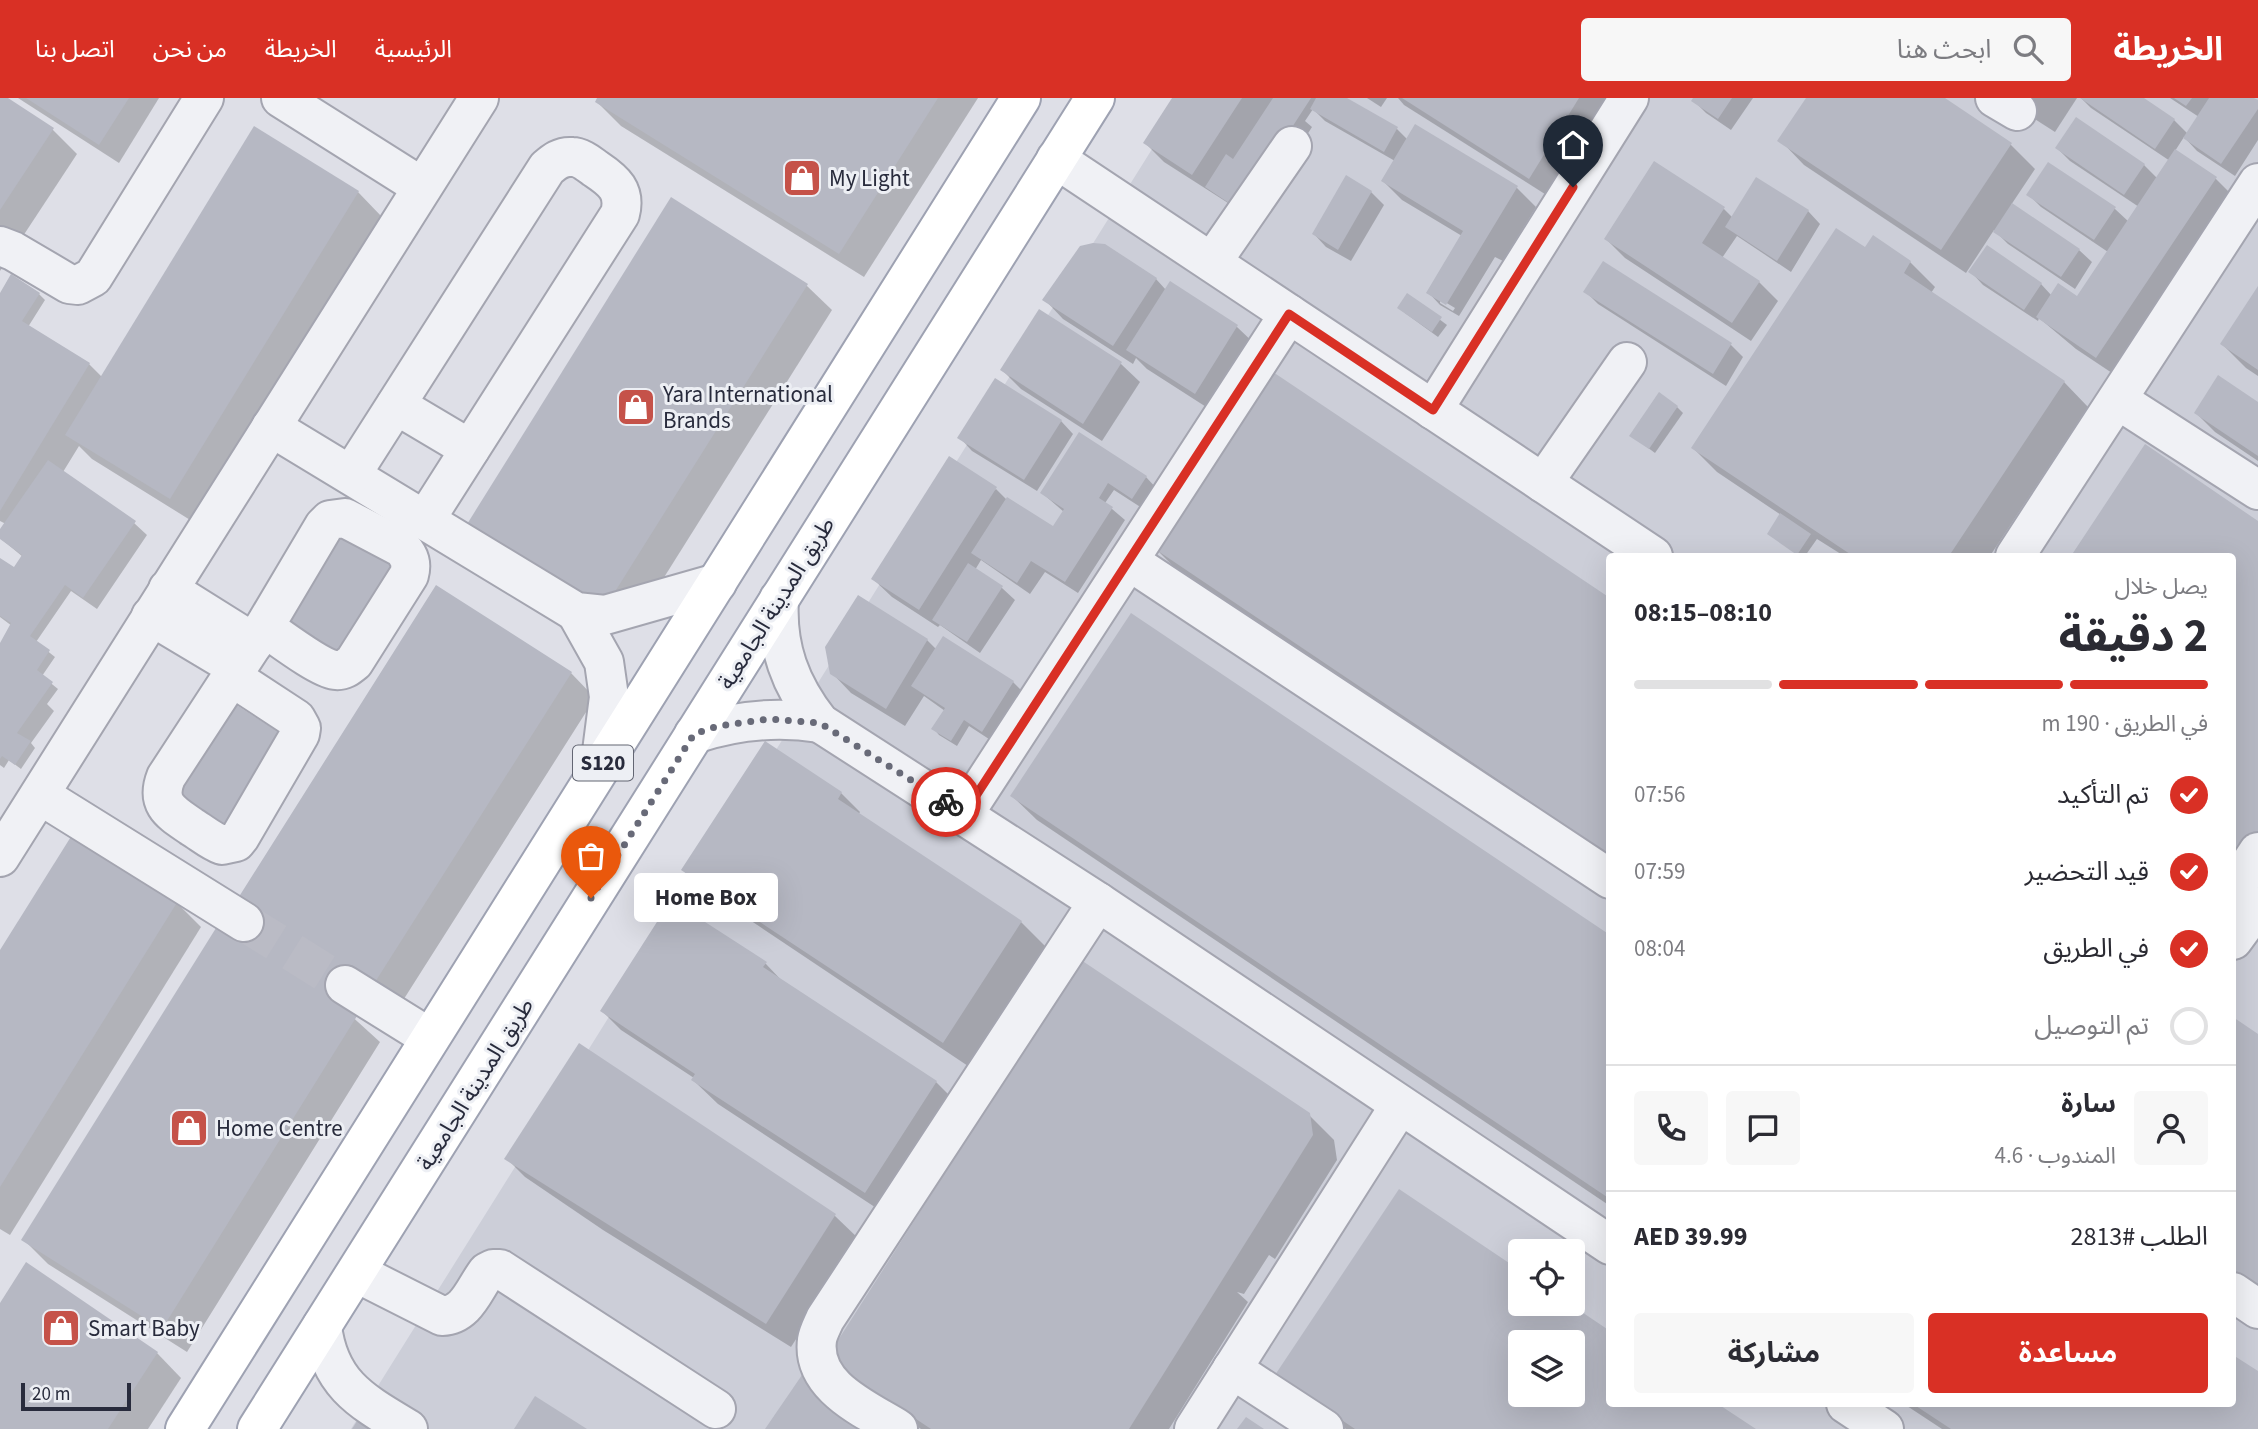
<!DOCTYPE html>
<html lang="ar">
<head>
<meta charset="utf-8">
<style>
	body { margin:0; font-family:"Source Sans 3","Noto Sans Arabic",sans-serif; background:#f7f7f7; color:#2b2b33; direction:rtl; height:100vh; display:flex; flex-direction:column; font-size:26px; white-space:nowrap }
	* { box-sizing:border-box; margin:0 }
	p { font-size:23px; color:#7c7c81 }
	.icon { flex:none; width:38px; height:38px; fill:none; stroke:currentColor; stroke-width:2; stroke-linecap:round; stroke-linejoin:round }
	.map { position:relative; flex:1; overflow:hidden; direction:ltr }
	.sheet { position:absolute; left:1606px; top:455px; width:630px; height:854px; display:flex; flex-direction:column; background:#fff; border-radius:7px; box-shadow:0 7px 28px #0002; direction:rtl }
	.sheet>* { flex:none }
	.buttons { position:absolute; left:1508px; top:1141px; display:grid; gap:14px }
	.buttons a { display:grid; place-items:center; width:77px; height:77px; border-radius:7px; background:#fff; box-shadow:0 7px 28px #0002; font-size:35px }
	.scale { position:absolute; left:21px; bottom:18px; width:110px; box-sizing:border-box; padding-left:7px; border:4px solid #282b3c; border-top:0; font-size:19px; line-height:24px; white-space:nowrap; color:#282b3c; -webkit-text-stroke:5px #edeff4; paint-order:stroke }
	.pin { position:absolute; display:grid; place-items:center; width:60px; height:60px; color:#fff; margin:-72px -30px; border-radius:50% 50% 50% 0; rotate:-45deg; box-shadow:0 0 7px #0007 }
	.pin .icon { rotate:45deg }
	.courier { position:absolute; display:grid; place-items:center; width:70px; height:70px; margin:-35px; border:5px solid #d93025; border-radius:50%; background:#fff; color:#222; box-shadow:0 2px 9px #0007 }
	.bubble { position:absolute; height:49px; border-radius:7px; background:#fff; box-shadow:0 7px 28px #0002; font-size:23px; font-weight:700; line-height:49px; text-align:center; direction:rtl }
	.head em { font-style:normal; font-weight:700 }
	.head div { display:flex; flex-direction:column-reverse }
	.head { display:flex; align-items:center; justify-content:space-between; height:119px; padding:0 28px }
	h1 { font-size:46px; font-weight:700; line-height:52px }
	.bar { display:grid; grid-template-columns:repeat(4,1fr); gap:10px 7px; align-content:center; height:84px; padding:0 28px }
	.bar i { height:9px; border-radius:5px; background:#e1e1e2 }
	.bar .on { background:#d93025 }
	.bar p { grid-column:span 4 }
	.line { display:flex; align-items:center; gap:18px; padding:0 28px; border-top:2px solid #e1e1e2 }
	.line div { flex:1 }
	.round { display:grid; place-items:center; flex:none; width:74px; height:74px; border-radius:7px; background:#f7f7f7 }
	ol { padding:0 28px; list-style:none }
	li { display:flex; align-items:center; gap:21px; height:77px }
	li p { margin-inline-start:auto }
	li .icon { padding:7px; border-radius:50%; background:#d93025; color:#fff; stroke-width:4 }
	li:last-child { color:#7c7c81 }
	li i { width:38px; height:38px; border:4px solid #e1e1e2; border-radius:50% }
	.primary-button { display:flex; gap:14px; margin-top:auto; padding:14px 28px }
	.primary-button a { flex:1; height:80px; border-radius:7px; background:#d93025; color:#fff; font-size:28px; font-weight:700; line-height:80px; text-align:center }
	.primary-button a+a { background:#f7f7f7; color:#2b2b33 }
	header { display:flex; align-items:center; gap:42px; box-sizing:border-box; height:98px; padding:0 35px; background:#d93025; color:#fff }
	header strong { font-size:33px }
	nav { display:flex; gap:38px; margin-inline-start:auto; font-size:24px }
	.search { width:490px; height:63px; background:#f7f7f7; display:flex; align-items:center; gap:18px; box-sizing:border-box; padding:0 24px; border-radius:7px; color:#7c7c81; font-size:26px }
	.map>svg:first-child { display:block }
	.built { fill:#ccced8; fill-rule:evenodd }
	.shadow { fill:#0003; fill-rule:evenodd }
	.building { fill:#b6b8c3; fill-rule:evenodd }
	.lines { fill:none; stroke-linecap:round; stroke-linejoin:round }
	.minor-tunnel { stroke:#babbc5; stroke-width:38; stroke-dasharray:38 19; stroke-linecap:butt }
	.minor-casing { stroke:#a4a5b0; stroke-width:42 }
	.major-casing { stroke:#9ea2b2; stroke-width:42 }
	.minor { stroke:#f0f1f5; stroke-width:38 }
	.major { stroke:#fff; stroke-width:38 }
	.done { stroke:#686a78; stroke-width:7; stroke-dasharray:0 12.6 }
	.route { stroke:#d93025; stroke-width:9 }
	.labels { text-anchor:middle; stroke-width:6; stroke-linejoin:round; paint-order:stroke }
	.shield { fill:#edeff4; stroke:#636673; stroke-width:2 }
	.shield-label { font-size:21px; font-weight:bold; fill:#282b3c }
	.poi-label { font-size:23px; fill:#282b3c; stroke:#edeff4; text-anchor:start }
	.street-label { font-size:23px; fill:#282b3c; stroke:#edeff4 }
</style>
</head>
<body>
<header>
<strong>الخريطة</strong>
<div class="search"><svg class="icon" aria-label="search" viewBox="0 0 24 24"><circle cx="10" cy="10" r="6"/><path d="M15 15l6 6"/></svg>ابحث هنا</div>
<nav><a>الرئيسية</a><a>الخريطة</a><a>من نحن</a><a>اتصل بنا</a></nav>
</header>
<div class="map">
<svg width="2258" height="1331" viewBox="0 0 2258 1331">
	<rect width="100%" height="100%" fill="#dedfe7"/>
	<path class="built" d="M1184,0H2258V1331H351ZM1610,458H2233V1306H1610ZM1521,1153H1573V1206H1521ZM1521,1244H1573V1297H1521Z"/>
	<g class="shadow">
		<path d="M0,0H4L53,32L77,56L0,173Z"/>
		<path d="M18,0H159L119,65Z"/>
		<path d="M599,0H978L864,179L621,28L597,4Z"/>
		<path d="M1174,0H1344L1397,31L1408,42L1517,90L1536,109L1503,163L1495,159L1459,218L1440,207L1428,194L1462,138L1402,102L1383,83L1395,63L1325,23L1313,11L1305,23L1312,29L1264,105L1239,112L1164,64L1145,45ZM1440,201L1455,210L1453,213L1440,205Z"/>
		<path d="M1367,0H1387L1381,9Z"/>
		<path d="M1398,0H1610L1548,98L1404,7Z"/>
		<path d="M1695,0H1753L1731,32L1706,15L1694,3Z"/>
		<path d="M1808,0H1942L2010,46L2035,71L2011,107L2079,152L2092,164L2075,191L2008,146L1994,132L1966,175L1804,67L1780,42Z"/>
		<path d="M2002,0H2077L2055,34Z"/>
		<path d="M2081,0H2141L2174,22L2188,36L2199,19L2170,0H2251L2258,4V42L2235,78L2197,53L2184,39L2175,53L2215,80L2234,99L2115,277L2076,251L2039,220L2038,223L1983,187L1971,174L2041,186L2052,198L2078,201L2108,154L2041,109L2028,96L2048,66L2115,111L2129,124L2139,109L2070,63L2057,50L2144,67L2158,81L2170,63L2091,10Z"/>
		<path d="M358,94L382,119L195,425L92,361L79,348L63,374L134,425L147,437L97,511L71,493L36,544L55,559L42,578L58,591L47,606L54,613L31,645L35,650L21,671L9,662L4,670L0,667V546L12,528L0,519V462L14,472L23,459L0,440V434L6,426L0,423V198L39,196L45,202L28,229L89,266L102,279Z"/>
		<path d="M1371,94L1384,107L1351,163L1326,149L1314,136Z"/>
		<path d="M672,102L807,188L832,212L636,524L490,455Z"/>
		<path d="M1724,111L1733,120L1808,113L1820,126L1791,174L1737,138L1722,160L1759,184L1778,203L1751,243L1625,160L1606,141Z"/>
		<path d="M1873,139L1910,164L1935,189L1931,195L2064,284L2088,309L1990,458H1844L1817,441L1805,458H1800L1769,436L1781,417L1717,374L1693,350L1865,151Z"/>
		<path d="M1156,181L1166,192L1170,186L1237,229L1256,247L1214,314L1147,271L1136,260L1133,266L1063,221L1045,202Z"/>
		<path d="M2258,192V278L2246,270L2222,246Z"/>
		<path d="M1586,194L1731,247L1743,259L1726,288L1598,206Z"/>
		<path d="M1407,197L1447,227L1438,239L1405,215Z"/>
		<path d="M1040,213L1121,266L1140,284L1102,343L1021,291L1002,272Z"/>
		<path d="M2258,306V363L2215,334L2196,315Z"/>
		<path d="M1677,309L1683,315L1655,355L1632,338Z"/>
		<path d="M1061,323L1073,336L1037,393L972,353L960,340Z"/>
		<path d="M2145,349L2258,425V800L2233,458H2072Z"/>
		<path d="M1146,379L1158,392L1145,412L1114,392L1105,405L1125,422L1078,495L1045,474L1030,496L981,462L975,472L1002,490L1015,502L980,555L940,527L938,529L892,499L873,481L996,391L1007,402L1054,431L1064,414L1042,395Z"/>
		<path d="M1154,449L1610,502V764L1179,474Z"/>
		<path d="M943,540L1013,584L1026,597L995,645L969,628L957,648L939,637L934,631L945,613L924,598L905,628L851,595L832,575L927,542L936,551Z"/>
		<path d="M571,575L595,600L395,915L361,893L347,914L380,944L187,1254L48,1166L23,1141L234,843Z"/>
		<path d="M841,695L860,714L858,717L1021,824L1046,849L968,968L702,790L683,772Z"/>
		<path d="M1012,698L1610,840V1108L1037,722Z"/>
		<path d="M177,805L201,829L10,1137L0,1131V855Z"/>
		<path d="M672,805L766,866L784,885L936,984L961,1009L890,1119L718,1006L693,982L694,980L621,932L602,913Z"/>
		<path d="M651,994L835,1118L860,1142L791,1249L603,1132L525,1079L506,1060Z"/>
		<path d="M1309,1017L1334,1042L1337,1062L1275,1161L1269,1157L1244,1196L1237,1194L1248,1204L1169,1331H921L853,1285L828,1260Z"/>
		<path d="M1521,1206H1567L1610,1235V1306H1715L1753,1331H1346L1302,1302ZM1521,1244H1573V1297H1521Z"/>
		<path d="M0,1208L157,1255L181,1280L148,1331H0Z"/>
		<path d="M2233,1259L2258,1275V1331H1942L1904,1306H2233Z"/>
	</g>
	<g class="building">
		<path d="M0,0H8L54,30L0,112Z"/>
		<path d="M26,0H129L99,47Z"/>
		<path d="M597,0H938L839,156L595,4Z"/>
		<path d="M1172,0H1242L1192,77L1143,45Z"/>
		<path d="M1273,0H1311L1250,94L1232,107L1205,89L1226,56L1233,61Z"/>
		<path d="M1316,0H1347L1398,29L1384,54L1310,11Z"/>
		<path d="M1402,0H1579L1529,81Z"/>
		<path d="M1693,0H1732L1718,21L1691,3Z"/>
		<path d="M1806,0H1945L2012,45L1941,152L1777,43Z"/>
		<path d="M2080,0H2144L2175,21L2155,51Z"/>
		<path d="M2174,0H2192L2186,8Z"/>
		<path d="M2209,0H2254L2258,2V11L2221,66L2183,40Z"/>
		<path d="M2076,19L2145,66L2124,97L2055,50Z"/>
		<path d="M1415,26L1518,88L1446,207L1426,195L1463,133L1381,83Z"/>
		<path d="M254,28L359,93L170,401L65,337Z"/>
		<path d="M2175,51L2217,79L2096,260L2036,219L2058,185L2077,198Z"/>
		<path d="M1654,63L1725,109L1702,145L1760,183L1732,225L1604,141Z"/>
		<path d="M2048,64L2116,109L2094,142L2026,97Z"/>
		<path d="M1346,77L1372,93L1338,152L1312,136Z"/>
		<path d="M1756,79L1809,112L1777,163L1725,129Z"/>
		<path d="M671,99L808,186L611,500L584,506L464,431Z"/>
		<path d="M2012,105L2080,151L2061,179L1993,134Z"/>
		<path d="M1836,130L1865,149L1873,137L1911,163L1904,175L2065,283L1949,458H1853L1691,350Z"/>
		<path d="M1093,145L1105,146L1157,180L1113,248L1042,202L1080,148Z"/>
		<path d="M1987,147L2042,185L2024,212L1968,174Z"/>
		<path d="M1603,163L1732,245L1713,276L1583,194Z"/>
		<path d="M11,176L40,195L22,223L90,265L0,413V195Z"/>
		<path d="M1170,183L1238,227L1195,296L1126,252Z"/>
		<path d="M2258,188V272L2220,246Z"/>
		<path d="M1407,195L1442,219L1432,234L1397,210Z"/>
		<path d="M1039,211L1122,264L1083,326L1000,272Z"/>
		<path d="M1270,272L1610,500V757L1152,449Z"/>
		<path d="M2218,277L2258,304V358L2194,315Z"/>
		<path d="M995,280L1062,322L1024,382L957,340Z"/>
		<path d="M1659,294L1678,308L1649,351L1629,338Z"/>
		<path d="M1079,334L1147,378L1132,401L1108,385L1099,400L1113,409L1065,484L1031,463L1017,485L971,455L1007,399L1053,428L1064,411L1040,395Z"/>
		<path d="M2145,346L2258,423V739L2233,777V458H2071Z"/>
		<path d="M949,358L997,389L919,512L871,481Z"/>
		<path d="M48,362L136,423L83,500L65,487L30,538L50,552L37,572L53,584L17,635L31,643L15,667L2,658L0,661V545L11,525L0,518V460L14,469L22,457L0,441V431Z"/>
		<path d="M1780,415L1811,436L1797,457L1767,436Z"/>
		<path d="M341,434L397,469L339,562L284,528Z"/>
		<path d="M968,465L1003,488L967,544L932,522Z"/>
		<path d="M436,487L572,574L370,892L350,879L334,904L357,918L162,1231L21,1142L216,830L233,841L250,815L235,805Z"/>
		<path d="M858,497L928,541L886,611L830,576L825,549Z"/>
		<path d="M1131,515L1610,837V1101L1010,698Z"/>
		<path d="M943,538L1014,583L982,634L964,622L951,643L931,631L945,610L911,588Z"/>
		<path d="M235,606L288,640L230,734L176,701Z"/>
		<path d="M765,643L842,694L838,701L1022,823L943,945L681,772Z"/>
		<path d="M72,737L178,803L0,1089V852Z"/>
		<path d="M671,802L767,864L763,869L937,983L865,1095L691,982L695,976L600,913Z"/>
		<path d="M1081,862L1310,1015L1313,1037L1129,1331H931L826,1261Z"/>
		<path d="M2233,919L2258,936V1193L2233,1177Z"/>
		<path d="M579,945L836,1116L766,1226L504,1061Z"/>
		<path d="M1399,1091L1521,1173V1206H1570L1610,1233V1306H1718L1756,1331H1355L1275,1277ZM1521,1244H1573V1297H1521Z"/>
		<path d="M26,1164L158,1254L108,1331H0V1205Z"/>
		<path d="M2233,1257L2258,1273V1331H1951L1913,1306H2233Z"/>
		<path d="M802,1277L881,1331H765Z"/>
		<path d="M535,1298L587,1331H514Z"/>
		<path d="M1246,1319L1264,1331H1237Z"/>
		<path d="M359,1320L376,1331H352Z"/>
	</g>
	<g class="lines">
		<path class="minor-tunnel" d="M244,824L345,887"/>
		<defs>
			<g id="minor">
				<path d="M281,0L422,89"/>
				<path d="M1995,0L2017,13"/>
				<path d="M1056,61L1653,458"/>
				<path d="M0,148L13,153L69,186L78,187L93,179L204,0"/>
				<path d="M1212,164L1292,48"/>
				<path d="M2118,302L2258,392"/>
				<path d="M396,307L470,351"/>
				<path d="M1433,312L1629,0"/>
				<path d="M271,329L576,514L605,517L717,485"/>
				<path d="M351,377L547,70C554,64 561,58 572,59C581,59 589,66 596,71C614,83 626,93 620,116L425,422"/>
				<path d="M1543,385L1627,264"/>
				<path d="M2015,458L2258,85"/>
				<path d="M1129,463L1610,781"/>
				<path d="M168,491L254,545"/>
				<path d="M779,501C776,549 790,587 820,625L1098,804L1610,1147"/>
				<path d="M576,514L604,564L609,599L600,669"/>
				<path d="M151,518L238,570"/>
				<path d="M232,579L296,621L301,630L300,636L240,739L236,744L222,747C211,743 202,735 192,729C172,715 155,707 166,679L264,529L324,428L330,422L345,420L402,450C410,459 412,466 409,477L354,564C348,569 343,573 335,572C319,570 279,539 264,529"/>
				<path d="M694,636C736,622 776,618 820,625"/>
				<path d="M40,697L244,824"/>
				<path d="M964,716L1289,216"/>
				<path d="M0,759L479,0"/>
				<path d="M2233,792L2258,754"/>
				<path d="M2233,842L2258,808"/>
				<path d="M345,887L430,940"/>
				<path d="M357,1175L442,1218C467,1217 474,1191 487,1174L493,1171H500L716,1311"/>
				<path d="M2233,1194L2258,1211"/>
				<path d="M322,1228C329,1286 361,1303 408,1331"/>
				<path d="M1232,1271L1324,1331"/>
				<path d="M1846,1306L1884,1331"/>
				<path d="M898,1331C866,1311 811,1289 817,1242C818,1235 822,1228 825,1221L1098,804"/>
				<path d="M1194,1331L1400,1007"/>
			</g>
			<g id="major">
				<path d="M185,1331L1021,0"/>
				<path d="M257,1331L1095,0"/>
			</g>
		</defs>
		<use href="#minor" class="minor-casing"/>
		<use href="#major" class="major-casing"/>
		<use href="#minor" class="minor"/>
		<use href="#major" class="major"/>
	</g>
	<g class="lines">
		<path class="done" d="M591,800L694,636L718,628L769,621L820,625L946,704"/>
		<path class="route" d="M946,704L964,716L1289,216L1433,312L1573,89"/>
	</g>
	<defs>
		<symbol id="shop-square" viewBox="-11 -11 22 22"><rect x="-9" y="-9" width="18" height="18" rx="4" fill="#c55249" stroke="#edeff4"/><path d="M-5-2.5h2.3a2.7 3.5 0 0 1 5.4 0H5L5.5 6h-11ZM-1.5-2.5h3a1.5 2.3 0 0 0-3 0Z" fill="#fff"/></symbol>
	</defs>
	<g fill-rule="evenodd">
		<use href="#shop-square" x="780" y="58" width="44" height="44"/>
		<use href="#shop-square" x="614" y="287" width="44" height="44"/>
		<use href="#shop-square" x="167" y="1008" width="44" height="44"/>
		<use href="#shop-square" x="39" y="1208" width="44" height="44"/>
	</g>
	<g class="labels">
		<rect class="shield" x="573" y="647.5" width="60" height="35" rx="5"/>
		<g class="shield-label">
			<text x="603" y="672">S120</text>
		</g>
		<g class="poi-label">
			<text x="829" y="88">My Light</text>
			<text x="663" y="304">Yara International<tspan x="663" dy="26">Brands</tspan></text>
			<text x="216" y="1038">Home Centre</text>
			<text x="88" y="1238">Smart Baby</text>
		</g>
		<g class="street-label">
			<text transform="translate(776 505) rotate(-58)" y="8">طريق المدينة الجامعية</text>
			<text transform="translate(475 986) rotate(-58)" y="8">طريق المدينة الجامعية</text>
		</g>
	</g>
</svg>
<div class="buttons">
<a><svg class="icon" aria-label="locate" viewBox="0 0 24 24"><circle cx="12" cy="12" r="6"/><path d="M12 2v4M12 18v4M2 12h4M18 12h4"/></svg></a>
<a><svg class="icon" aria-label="layers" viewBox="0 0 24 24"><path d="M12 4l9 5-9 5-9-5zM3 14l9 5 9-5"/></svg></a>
</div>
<div class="scale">20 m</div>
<div class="pin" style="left:591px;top:800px;background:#ea580c"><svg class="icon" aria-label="bag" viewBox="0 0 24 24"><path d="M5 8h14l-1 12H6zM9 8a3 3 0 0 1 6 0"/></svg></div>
<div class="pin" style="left:1573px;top:89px;background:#1f2937"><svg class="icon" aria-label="home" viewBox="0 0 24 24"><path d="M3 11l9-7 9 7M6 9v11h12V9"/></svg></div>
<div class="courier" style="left:946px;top:704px"><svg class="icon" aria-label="bike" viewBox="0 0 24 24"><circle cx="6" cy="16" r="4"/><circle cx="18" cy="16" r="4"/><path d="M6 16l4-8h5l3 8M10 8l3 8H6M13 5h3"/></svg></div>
<div class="bubble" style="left:634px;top:775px;width:144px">Home Box</div>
<section class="sheet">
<div class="head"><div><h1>2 دقيقة</h1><p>يصل خلال</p></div><em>08:10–08:15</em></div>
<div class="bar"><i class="on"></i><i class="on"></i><i class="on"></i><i></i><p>في الطريق · 190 m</p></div>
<ol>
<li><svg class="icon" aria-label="check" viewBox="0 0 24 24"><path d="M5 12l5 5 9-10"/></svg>تم التأكيد<p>07:56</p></li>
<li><svg class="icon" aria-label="check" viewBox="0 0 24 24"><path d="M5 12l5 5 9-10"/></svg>قيد التحضير<p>07:59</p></li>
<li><svg class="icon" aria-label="check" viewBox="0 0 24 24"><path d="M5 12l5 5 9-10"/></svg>في الطريق<p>08:04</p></li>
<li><i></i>تم التوصيل</li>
</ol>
<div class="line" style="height:126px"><a class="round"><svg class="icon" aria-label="person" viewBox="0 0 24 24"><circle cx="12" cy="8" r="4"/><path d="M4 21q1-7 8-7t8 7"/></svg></a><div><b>سارة</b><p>المندوب · 4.6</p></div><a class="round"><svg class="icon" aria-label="chat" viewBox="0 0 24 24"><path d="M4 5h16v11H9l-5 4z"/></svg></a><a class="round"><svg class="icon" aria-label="phone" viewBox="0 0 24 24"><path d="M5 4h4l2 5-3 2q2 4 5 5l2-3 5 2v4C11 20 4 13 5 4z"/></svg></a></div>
<div class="line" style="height:91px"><div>الطلب #2813</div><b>AED 39.99</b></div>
<div class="primary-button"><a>مساعدة</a><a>مشاركة</a></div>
</section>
</div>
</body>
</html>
